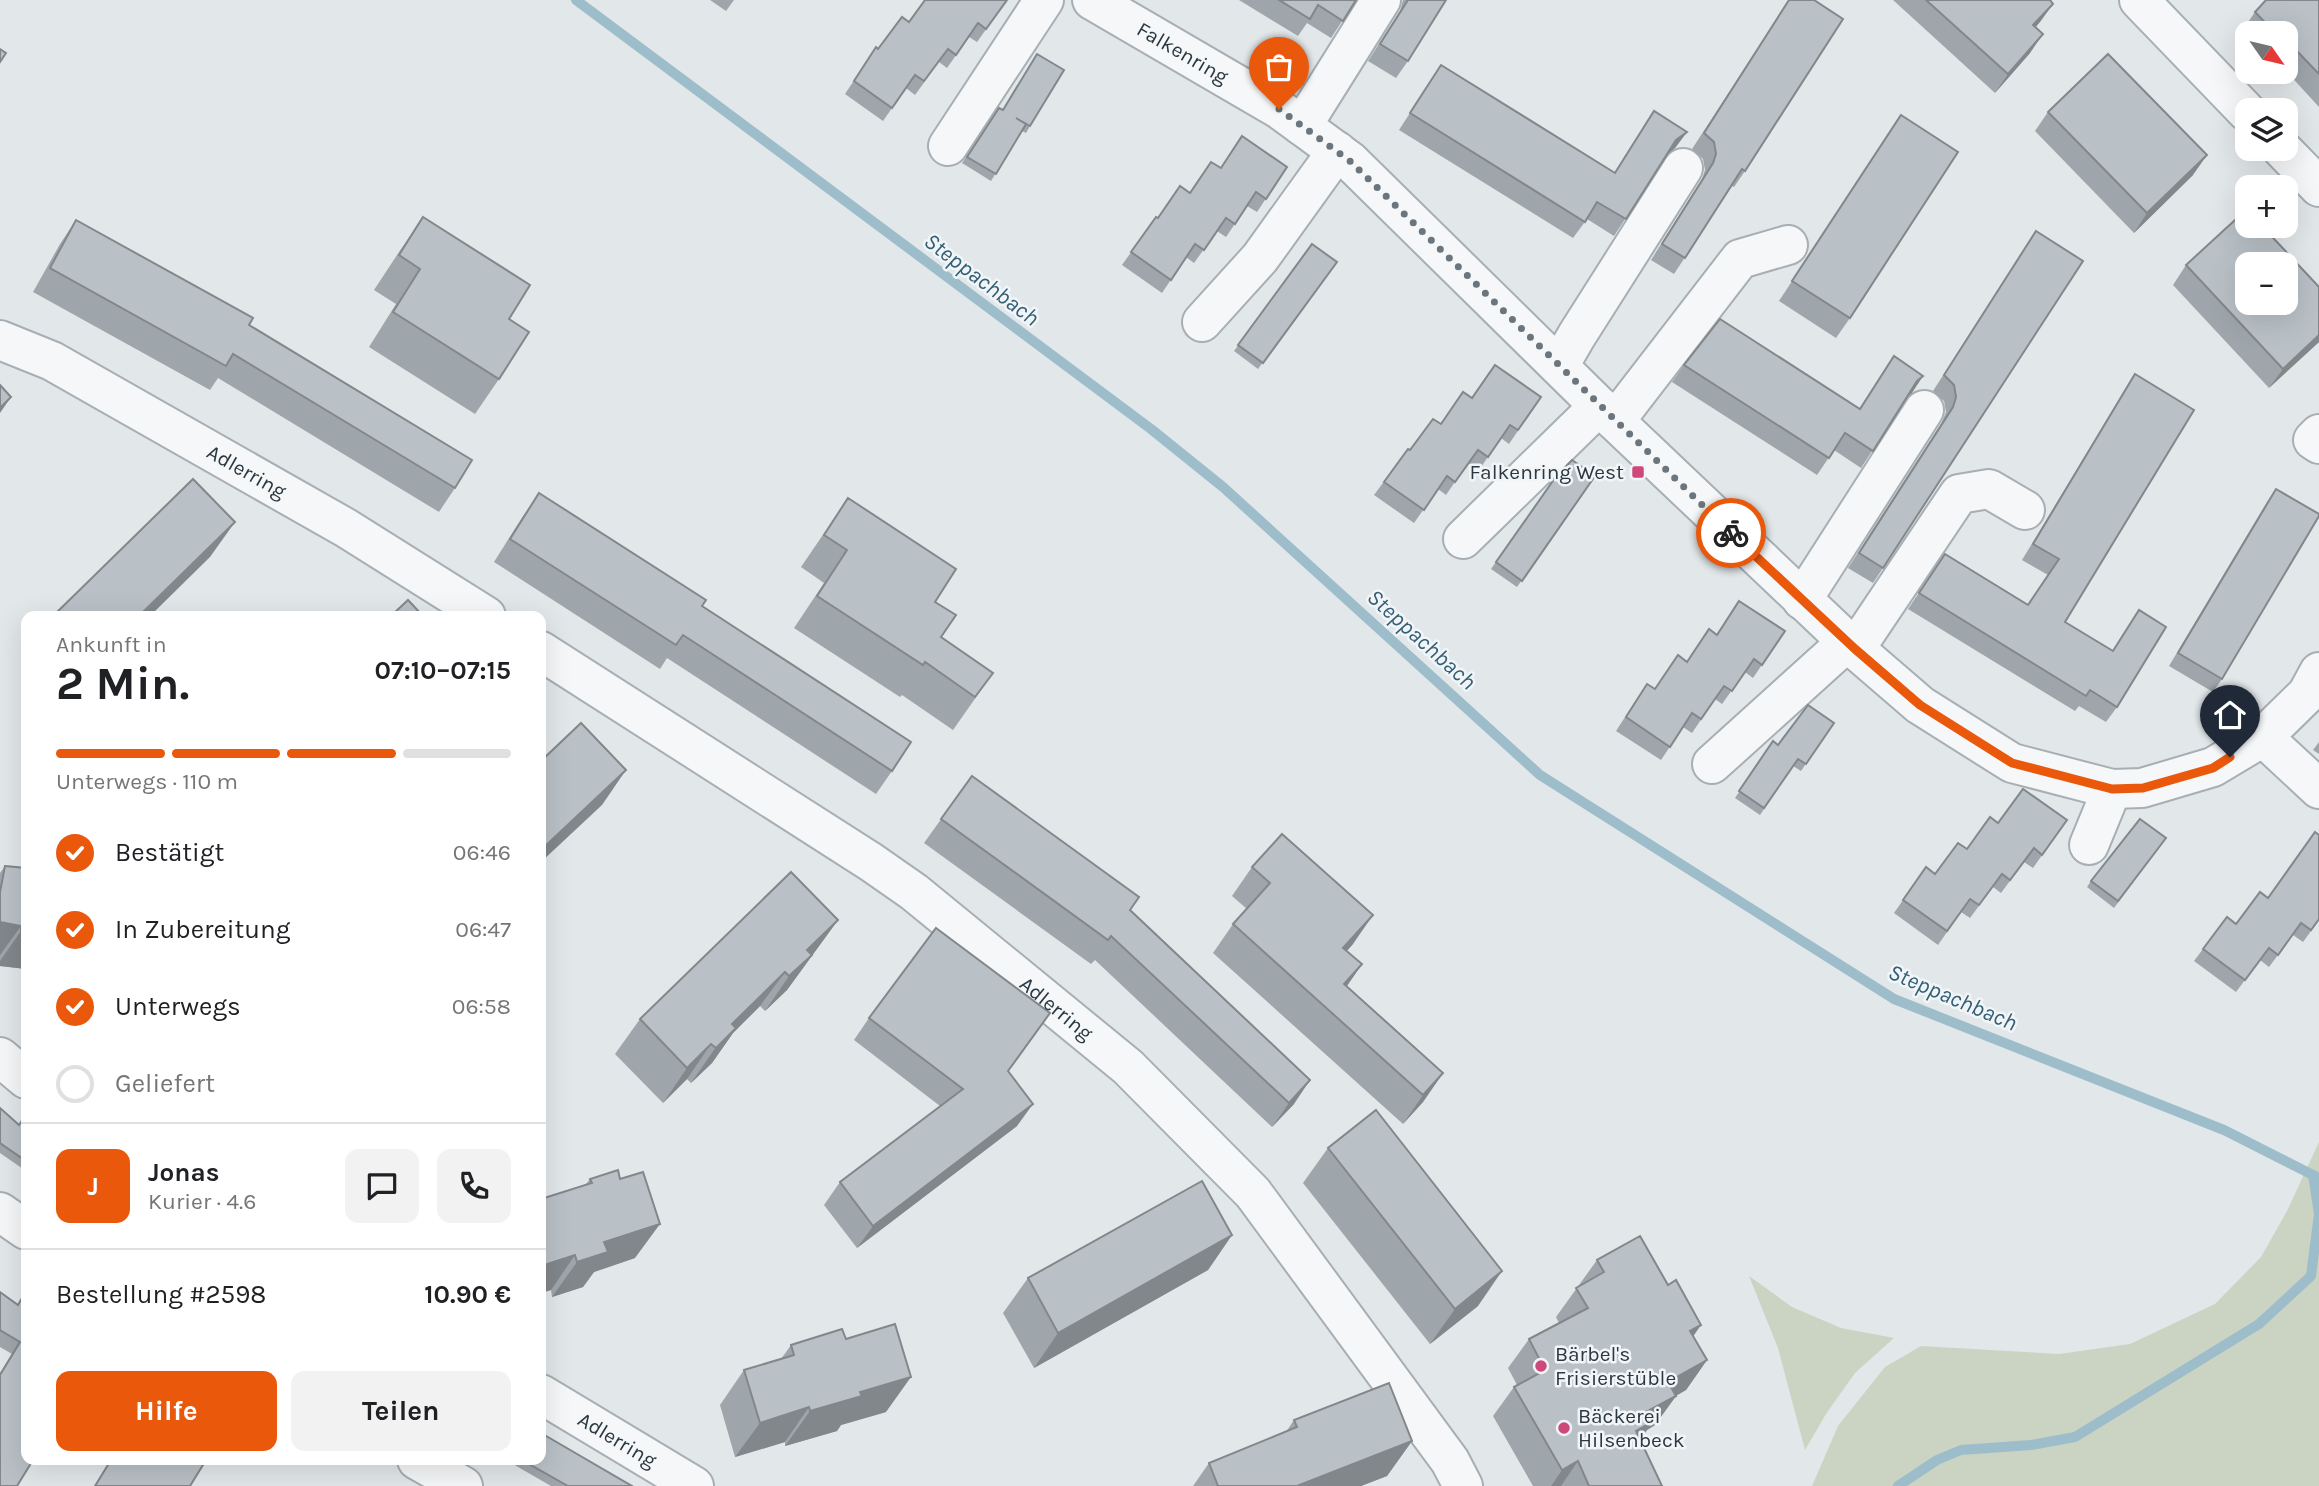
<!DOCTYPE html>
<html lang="de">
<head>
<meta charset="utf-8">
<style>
	body { margin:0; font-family:Karla,sans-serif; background:#f2f2f2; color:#202124; height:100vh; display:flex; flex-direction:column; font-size:26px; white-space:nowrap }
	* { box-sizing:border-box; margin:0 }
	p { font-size:23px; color:#757577 }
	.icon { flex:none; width:38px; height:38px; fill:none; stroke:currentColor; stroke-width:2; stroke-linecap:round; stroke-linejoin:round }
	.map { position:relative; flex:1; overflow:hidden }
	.sheet { position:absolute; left:21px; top:611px; width:525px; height:854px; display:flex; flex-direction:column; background:#fff; border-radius:14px; box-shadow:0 7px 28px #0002 }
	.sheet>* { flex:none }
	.needle { width:46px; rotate:124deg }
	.fabs { position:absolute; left:2235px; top:21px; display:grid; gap:14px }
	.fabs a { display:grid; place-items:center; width:63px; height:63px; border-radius:14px; background:#fff; box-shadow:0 7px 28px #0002; font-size:35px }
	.pin { position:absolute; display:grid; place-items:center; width:60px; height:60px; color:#fff; margin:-72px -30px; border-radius:50% 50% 50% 0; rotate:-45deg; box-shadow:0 0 7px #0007 }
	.pin .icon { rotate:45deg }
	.courier { position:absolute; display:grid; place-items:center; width:70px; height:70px; margin:-35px; border:5px solid #ea580c; border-radius:50%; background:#fff; color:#222; box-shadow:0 2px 9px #0007 }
	.headline em { font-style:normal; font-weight:700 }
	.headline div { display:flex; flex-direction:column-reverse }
	.headline { display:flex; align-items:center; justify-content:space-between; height:119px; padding:0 35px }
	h1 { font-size:46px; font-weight:700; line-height:52px }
	.bar { display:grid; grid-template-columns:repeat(4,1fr); gap:10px 7px; align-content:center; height:84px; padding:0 35px }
	.bar i { height:9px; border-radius:5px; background:#e0e0e0 }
	.bar .on { background:#ea580c }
	.bar p { grid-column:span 4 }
	.line { display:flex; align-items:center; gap:18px; padding:0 35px; border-top:2px solid #e0e0e0 }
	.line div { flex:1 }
	.round { display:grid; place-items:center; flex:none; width:74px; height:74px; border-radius:14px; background:#f2f2f2 }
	ol { padding:0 35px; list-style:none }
	li { display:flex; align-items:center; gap:21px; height:77px }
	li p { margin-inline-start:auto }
	li .icon { padding:7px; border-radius:50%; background:#ea580c; color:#fff; stroke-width:4 }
	li:last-child { color:#757577 }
	li i { width:38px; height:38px; border:4px solid #e0e0e0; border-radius:50% }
	.cta { display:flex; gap:14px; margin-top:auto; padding:14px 35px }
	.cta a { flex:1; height:80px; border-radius:14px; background:#ea580c; color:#fff; font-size:28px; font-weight:700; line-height:80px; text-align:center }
	.cta a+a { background:#f2f2f2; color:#202124 }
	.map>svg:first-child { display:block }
	.green { fill:#cbd4c3 }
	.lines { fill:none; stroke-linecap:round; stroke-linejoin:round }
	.stream { stroke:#9dbdca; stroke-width:10 }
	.minor-casing { stroke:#a7afb4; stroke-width:42 }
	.minor { stroke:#f5f7f8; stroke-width:38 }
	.wall { fill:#9fa6ab }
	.shaded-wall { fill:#82878b }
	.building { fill:#b9c1c7; stroke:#82878b; stroke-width:2; fill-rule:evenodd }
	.done { stroke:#6a757d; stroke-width:7; stroke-dasharray:0 12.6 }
	.route { stroke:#ea580c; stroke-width:9 }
	.poi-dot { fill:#ce487a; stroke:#f2f5f8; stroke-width:2.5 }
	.labels { text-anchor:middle; stroke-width:5; stroke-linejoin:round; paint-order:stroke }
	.street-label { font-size:21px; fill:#2a3842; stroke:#f2f5f8 }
	.poi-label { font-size:21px; fill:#2a3842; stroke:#f2f5f8; text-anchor:start }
	.water-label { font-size:23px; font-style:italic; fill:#346076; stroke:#f2f5f8 }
</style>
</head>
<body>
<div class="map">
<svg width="2319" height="1486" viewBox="0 0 2319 1486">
	<rect width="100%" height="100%" fill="#e2e7ea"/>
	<g class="green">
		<path d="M2319,1142V1486H1812L1838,1426L1885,1367L1921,1346L2059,1354L2130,1344L2215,1304L2261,1257L2287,1211Z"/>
		<path d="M1749,1276L1792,1307L1841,1328L1894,1338L1855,1373L1826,1414L1805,1450L1778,1348Z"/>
	</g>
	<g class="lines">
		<g class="stream">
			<path d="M576,0L1151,429L1223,487L1540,775L1894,999L2224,1130L2319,1178"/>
			<path d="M1898,1486L1937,1460L1961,1450L2031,1445L2075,1437L2259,1324L2311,1276L2319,1214L2313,1175"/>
		</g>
		<defs>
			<g id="minor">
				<path id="s1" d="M1092,0L1279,109L1350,161L1599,406L1855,649L1920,705L2012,763L2112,789L2142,788L2213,767L2263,737L2307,694L2319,672"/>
				<path d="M2139,0L2247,112"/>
				<path d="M1302,126L1381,0"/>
				<path d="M948,146L1044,0"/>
				<path d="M2282,149L2319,187"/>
				<path d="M1202,322L1260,258L1337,151"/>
				<path id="s2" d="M0,340L52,361L346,528L486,616"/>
				<path d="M1559,366L1577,335L1683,168"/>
				<path d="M1615,421L1740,259L1788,245"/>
				<path d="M2319,434L2313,440L2319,444"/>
				<path d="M1463,539L1599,406"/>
				<path d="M1802,600L1924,410"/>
				<path d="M1855,649L1959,494L1989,489L2025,510"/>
				<path id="s3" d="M541,651L871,862L914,892L1128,1067L1253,1193L1450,1461L1463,1486"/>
				<path d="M2263,737L2319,789"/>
				<path d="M1712,764L1847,642"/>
				<path d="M2089,845L2112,789"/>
				<path d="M0,1057L26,1079"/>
				<path d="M0,1212L26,1230"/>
				<path id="s4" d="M541,1394L694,1486"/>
				<path d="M417,1460L463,1486"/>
			</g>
		</defs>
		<use href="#minor" class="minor-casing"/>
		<use href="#minor" class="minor"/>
	</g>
	<g class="wall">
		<path d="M710,0H734L726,11Z"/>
		<path d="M1007,0L977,42L969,37L947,68L939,62L915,95L906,88L883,121L845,94L876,47L878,49L909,22Z"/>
		<path d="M1239,0H1356L1331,38L1307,23L1298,36Z"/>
		<path d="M1403,0H1446L1408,61L1396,78L1368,61L1400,11Z"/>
		<path d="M1789,0L1745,171L1734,187L1732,186L1674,274L1651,260L1702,179L1705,170L1703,159L1692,149Z"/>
		<path d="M1893,0H2050L2053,4L2036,27L2030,53L1995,93Z"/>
		<path d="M2319,0V107L2286,71V33H2247V36L2242,31L2255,12Z"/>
		<path d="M1037,54L1030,126L1026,133L1022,131L991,181L962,163L999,108L1003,110Z"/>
		<path d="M1441,65L1614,173L1654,111L1687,132L1675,148L1667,155L1614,236L1587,219L1573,238L1399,130Z"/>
		<path d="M2048,112L2193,175L2134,233L2035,131Z"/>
		<path d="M1901,115L1850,318L1836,338L1779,301Z"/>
		<path d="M1287,167L1257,212L1247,206L1226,237L1217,231L1194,263L1186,257L1162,293L1122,265L1156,217L1158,218L1220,168Z"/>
		<path d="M423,217L509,319L499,379L475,414L369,347L396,304L374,290L399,252Z"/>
		<path d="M76,220L249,325L455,488L439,512L218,378L210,390L33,292L60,244Z"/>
		<path d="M2036,231L1883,568L1873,583L1848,568L1942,422L1946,412L1944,401L1933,391Z"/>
		<path d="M1312,244L1337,262L1258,369L1234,351Z"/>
		<path d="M2186,265L2319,342L2269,388L2173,285Z"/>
		<path d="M1894,356L1923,376L1908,396L1861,468L1834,450L1817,475L1672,382L1684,365L1860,408Z"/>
		<path d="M2135,374L2065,622L2112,651L2139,610L2117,707L2106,722L2079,706L2075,711L1908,609L1945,554L2028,604L2048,575L2022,560L2125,390Z"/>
		<path d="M1541,397L1509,444L1501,438L1479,470L1468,463L1446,495L1438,489L1414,523L1374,495L1408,449L1410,450L1472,398Z"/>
		<path d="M1595,476L1517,587L1491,569L1555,478Z"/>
		<path d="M2276,489L2222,679L2213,692L2169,666L2267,502Z"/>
		<path d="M539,493L702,606L892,771L876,794L667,658L660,669L494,562L523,516Z"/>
		<path d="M848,498L935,602L941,637L993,673L953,730L902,695L900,697L794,628L824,583L801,567Z"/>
		<path d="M1785,631L1753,678L1745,672L1722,704L1715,699L1692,733L1683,727L1661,760L1616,731L1638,697L1655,689L1717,634Z"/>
		<path d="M1834,723L1801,771L1793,766L1760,815L1735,798L1773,741L1778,745Z"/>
		<path d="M2319,742V754L2313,750Z"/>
		<path d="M972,776L1130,910L1294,1104L1272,1127L1095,960L1091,964L924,843Z"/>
		<path d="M2067,820L2033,868L2024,862L2001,893L1993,887L1970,918L1961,912L1938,945L1894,913L1926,867L1935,874L1998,823Z"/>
		<path d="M2166,838L2114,908L2087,887L2091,881Z"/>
		<path d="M5,866L26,868V969L0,966V873Z"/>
		<path d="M1252,867L1353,944L1347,951L1362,964L1347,986L1443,1073L1423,1102L1403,1124L1213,953L1233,924L1247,909L1232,896Z"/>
		<path d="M2268,898L2319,920L2303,942L2293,935L2269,967L2260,960L2236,992L2194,961L2227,917L2236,924Z"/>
		<path d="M838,920L787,990L765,1011L760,1006L733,1033L712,1063L691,1083L687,1079L663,1103L615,1054L640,1019Z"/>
		<path d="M869,1018L1008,1071L1017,1126L857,1248L824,1205L840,1182L940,1106L854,1040Z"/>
		<path d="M0,1108L19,1125L26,1121V1171L0,1153Z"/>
		<path d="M1328,1148L1478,1306L1430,1344L1303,1183Z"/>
		<path d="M590,1179L635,1258L594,1272L583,1287L552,1297L551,1290L541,1293V1199L586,1184Z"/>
		<path d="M1232,1235L1208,1270L1034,1368L1003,1313L1028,1278Z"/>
		<path d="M1597,1260L1693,1336L1707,1360L1686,1390L1676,1396L1655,1425L1647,1430L1640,1439L1662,1486H1533L1493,1416L1514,1387L1517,1385L1508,1368L1529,1339L1559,1323L1556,1317Z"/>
		<path d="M0,1292L17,1305L22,1298L26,1301L0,1486V1373L12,1354L0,1347Z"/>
		<path d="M846,1339L886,1412L841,1425L837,1431L785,1446V1442L735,1457L720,1405L744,1370L781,1359L791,1345Z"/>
		<path d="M1294,1420L1412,1441L1387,1476L1361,1486H1193L1209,1463L1286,1432Z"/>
		<path d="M506,1460H541L632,1486H551Z"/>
	</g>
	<g class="shaded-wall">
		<path d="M2053,4L2040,22L2020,44L2033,25Z"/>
		<path d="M2043,34L2030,53L1995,93L2008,74Z"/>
		<path d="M1687,132L1675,148L1665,156L1676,140Z"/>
		<path d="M2207,155L2193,175L2134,233L2147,213Z"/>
		<path d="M2319,335V342L2269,388L2283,369Z"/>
		<path d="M1923,376L1912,393L1906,398L1917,381Z"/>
		<path d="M11,397L0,413V408Z"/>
		<path d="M235,522L210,557L150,616H140Z"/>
		<path d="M626,770L602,805L541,862V850Z"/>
		<path d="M1373,915L1353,944L1323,977L1343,948Z"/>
		<path d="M838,920L787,990L765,1011L807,950Z"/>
		<path d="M0,922L21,926L0,955Z"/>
		<path d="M21,931L26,932V969L0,966V961Z"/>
		<path d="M1362,964L1342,993L1344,984Z"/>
		<path d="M785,972L760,1006L733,1033L712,1063L691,1083L732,1024Z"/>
		<path d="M711,1044L687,1079L663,1103L687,1068Z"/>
		<path d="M1443,1073L1423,1102L1403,1124L1423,1095Z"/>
		<path d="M1310,1080L1294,1104L1272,1127L1289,1103Z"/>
		<path d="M1033,1104L1017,1126L857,1248L873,1226Z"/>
		<path d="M660,1224L635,1258L594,1272L583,1287L552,1297L577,1262L604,1242Z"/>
		<path d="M1232,1235L1208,1270L1034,1368L1058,1333Z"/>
		<path d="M575,1255L551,1290L541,1293V1266Z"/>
		<path d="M1502,1271L1478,1306L1430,1344L1455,1309Z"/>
		<path d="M1701,1325L1681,1354L1690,1331Z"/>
		<path d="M1707,1360L1686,1390L1668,1400L1676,1396L1655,1425L1647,1430L1632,1452L1616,1460L1646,1412L1668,1382Z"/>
		<path d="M911,1377L886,1412L841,1425L837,1431L785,1446L810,1411L860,1392Z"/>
		<path d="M809,1407L785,1442L735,1457L760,1423Z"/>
		<path d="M1412,1441L1387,1476L1361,1486H1297Z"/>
		<path d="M1578,1461L1561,1486H1551L1562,1470Z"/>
	</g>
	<g class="building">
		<path d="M925,0H1007L986,29L978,23L956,55L948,49L924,81L915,75L892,108L854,81L876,47L878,49L902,17L909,22Z"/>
		<path d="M1279,0H1356L1343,21L1318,5L1310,19Z"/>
		<path d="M1408,0H1446L1408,61L1380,44Z"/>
		<path d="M1789,0H1814L1843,19L1745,171L1742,169L1685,258L1662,244L1713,163L1716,154L1714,142L1704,133Z"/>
		<path d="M1926,0H2050L2053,4L2033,25L2043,34L2008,74Z"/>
		<path d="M2266,0H2319V74L2292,46L2290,48L2286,44V33H2275L2255,12Z"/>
		<path d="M0,49L6,53L0,62Z"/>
		<path d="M1037,54L1064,70L1030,126L1016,118L1026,124L996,174L967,157L999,108L1003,110Z"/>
		<path d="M2108,54L2207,155L2147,213L2048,112Z"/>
		<path d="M1441,65L1615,173L1654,111L1687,132L1676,140L1626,219L1597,202L1585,222L1410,113Z"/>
		<path d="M1901,115L1958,152L1850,318L1792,281Z"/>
		<path d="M1242,136L1287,167L1266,199L1256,192L1235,224L1226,218L1204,250L1195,244L1171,280L1131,252L1156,217L1158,218L1180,186L1190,193L1211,162L1221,168Z"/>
		<path d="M2247,209V226H2262L2319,287V335L2283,369L2186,265ZM2247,264H2286V303H2247Z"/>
		<path d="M423,217L530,285L509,319L529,332L499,379L393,312L420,269L399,255Z"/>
		<path d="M76,220L253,318L249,325L472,460L455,488L233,354L226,366L50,268Z"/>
		<path d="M2036,231L2083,261L1883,568L1859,553L1953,407L1956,397L1954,385L1944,375Z"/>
		<path d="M1312,244L1337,262L1263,363L1238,345Z"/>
		<path d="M1720,319L1860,409L1894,356L1923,376L1917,381L1873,451L1845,433L1829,458L1684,365Z"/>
		<path d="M1495,365L1541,397L1518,430L1510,425L1488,457L1478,450L1455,482L1447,476L1424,510L1384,482L1408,449L1410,450L1433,419L1441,424L1463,392L1472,398Z"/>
		<path d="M2135,374L2194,410L2065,622L2113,651L2139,610L2166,627L2117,707L2090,690L2086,696L1919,593L1945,554L2028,605L2059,559L2033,544Z"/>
		<path d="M0,385L11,397L0,408Z"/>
		<path d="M1572,460L1595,476L1522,581L1496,562L1555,478Z"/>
		<path d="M193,479L235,522L143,612L147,616H53Z"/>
		<path d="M2276,489L2319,514V516L2222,679L2178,653Z"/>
		<path d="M539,493L706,600L702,606L911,742L892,771L683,635L676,645L510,539Z"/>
		<path d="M848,498L956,569L935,602L956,615L941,637L993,673L975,697L925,662L923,665L817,596L847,550L824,535Z"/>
		<path d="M408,600L423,616H391Z"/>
		<path d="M1739,601L1785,631L1762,665L1754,659L1732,691L1724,686L1701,719L1692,713L1670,747L1626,717L1647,684L1655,689L1678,655L1687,662L1709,629L1717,635Z"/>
		<path d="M1808,705L1834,723L1806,764L1798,759L1764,808L1739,791L1773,741L1778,745Z"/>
		<path d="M581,723L626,770L541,850V761Z"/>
		<path d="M972,776L1139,897L1130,910L1310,1080L1289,1103L1111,936L1108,940L941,819Z"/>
		<path d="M2023,789L2067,820L2042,855L2034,848L2010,880L2002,874L1979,905L1970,899L1947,931L1903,900L1926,867L1935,874L1958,843L1967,849L1990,817L1998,823Z"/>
		<path d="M2140,819L2166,838L2118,901L2091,881Z"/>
		<path d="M2315,832L2319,835V919L2311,930L2301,923L2278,955L2269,948L2245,980L2203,949L2227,917L2236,924L2260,892L2268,898Z"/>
		<path d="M1282,834L1373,915L1343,948L1362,964L1344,984L1443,1073L1423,1095L1233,924L1270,883L1252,867Z"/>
		<path d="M5,866L26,868V932L21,931V926L0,922V892Z"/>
		<path d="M791,872L838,920L807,950L812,955L789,976L785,972L732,1024L736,1028L716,1048L711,1044L687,1068L640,1019Z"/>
		<path d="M936,928L1050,1013L1008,1071L1033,1104L873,1226L840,1182L963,1089L869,1018Z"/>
		<path d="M0,1108L19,1125L23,1119L26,1121V1161L0,1143Z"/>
		<path d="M1376,1110L1502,1271L1455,1309L1328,1148Z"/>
		<path d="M618,1170L620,1179L643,1172L660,1224L604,1242L608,1252L577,1262L575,1255L541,1266V1199L592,1183L590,1179Z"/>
		<path d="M1202,1181L1232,1235L1058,1333L1028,1278Z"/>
		<path d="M1640,1236L1668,1285L1676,1280L1701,1325L1690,1331L1707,1360L1668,1382L1676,1396L1646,1412L1652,1422L1636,1431L1662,1486H1589L1578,1461L1562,1470L1514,1387L1545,1370L1529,1339L1588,1308L1576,1288L1604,1272L1597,1260Z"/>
		<path d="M0,1292L18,1305L22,1298L26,1301V1460H33L17,1486H0V1375L20,1342L0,1330Z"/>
		<path d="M895,1324L911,1377L860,1392L862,1396L810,1411L809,1407L760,1423L744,1370L794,1355L791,1345L842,1329L846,1339Z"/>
		<path d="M1389,1383L1412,1441L1297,1486H1218L1209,1463L1297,1427L1294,1420Z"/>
		<path d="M541,1433L632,1486H568L522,1460H541Z"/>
		<path d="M111,1460H206L190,1486H95Z"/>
	</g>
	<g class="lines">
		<path class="done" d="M1279,109L1350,161L1731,533"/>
		<path class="route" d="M1731,533L1855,649L1920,705L2012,763L2112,789L2143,788L2213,768L2230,757"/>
	</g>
	<g class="poi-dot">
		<rect x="1631" y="465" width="14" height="14" rx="3.5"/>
		<circle cx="1541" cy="1366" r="7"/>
		<circle cx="1564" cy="1428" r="7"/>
	</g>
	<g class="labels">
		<g class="street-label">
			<text dy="7" stroke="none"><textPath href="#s1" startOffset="105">Falkenring</textPath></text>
			<text dy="7" stroke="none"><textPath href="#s2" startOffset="280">Adlerring</textPath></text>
			<text dy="7" stroke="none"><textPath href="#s3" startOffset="628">Adlerring</textPath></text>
			<text dy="7" stroke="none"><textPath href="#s4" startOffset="89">Adlerring</textPath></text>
		</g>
		<g class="poi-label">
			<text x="1624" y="479" text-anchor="end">Falkenring West</text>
			<text x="1555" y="1361">Bärbel's<tspan x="1555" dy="24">Frisierstüble</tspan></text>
			<text x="1578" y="1423">Bäckerei<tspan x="1578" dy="24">Hilsenbeck</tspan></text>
		</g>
		<g class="water-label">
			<text transform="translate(982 279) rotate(37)" y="8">Steppachbach</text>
			<text transform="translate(1422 639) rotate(42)" y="8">Steppachbach</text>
			<text transform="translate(1953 997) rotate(23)" y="8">Steppachbach</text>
		</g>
	</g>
</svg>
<div class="fabs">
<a><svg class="needle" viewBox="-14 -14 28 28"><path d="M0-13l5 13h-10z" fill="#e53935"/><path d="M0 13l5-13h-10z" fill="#757577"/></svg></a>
<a><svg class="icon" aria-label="layers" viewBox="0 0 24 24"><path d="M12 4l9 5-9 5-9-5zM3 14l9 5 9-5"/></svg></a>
<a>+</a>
<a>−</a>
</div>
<div class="pin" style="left:1279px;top:109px;background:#ea580c"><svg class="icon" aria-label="bag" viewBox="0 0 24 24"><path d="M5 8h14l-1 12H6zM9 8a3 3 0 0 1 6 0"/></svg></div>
<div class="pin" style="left:2230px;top:757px;background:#1f2937"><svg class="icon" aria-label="home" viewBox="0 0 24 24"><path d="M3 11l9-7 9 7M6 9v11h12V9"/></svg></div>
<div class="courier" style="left:1731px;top:533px"><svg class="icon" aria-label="bike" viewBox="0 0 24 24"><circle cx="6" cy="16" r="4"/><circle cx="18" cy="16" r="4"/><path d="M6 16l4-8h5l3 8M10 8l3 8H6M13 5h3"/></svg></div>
<section class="sheet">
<div class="headline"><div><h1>2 Min.</h1><p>Ankunft in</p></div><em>07:10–07:15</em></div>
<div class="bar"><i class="on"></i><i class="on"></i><i class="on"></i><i></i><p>Unterwegs · 110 m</p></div>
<ol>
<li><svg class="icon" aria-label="check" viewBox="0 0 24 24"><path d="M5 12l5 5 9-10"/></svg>Bestätigt<p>06:46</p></li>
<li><svg class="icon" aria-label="check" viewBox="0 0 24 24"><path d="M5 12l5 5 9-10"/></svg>In Zubereitung<p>06:47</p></li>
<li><svg class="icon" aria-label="check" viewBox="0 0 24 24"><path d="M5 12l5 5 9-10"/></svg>Unterwegs<p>06:58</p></li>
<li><i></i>Geliefert</li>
</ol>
<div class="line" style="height:126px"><b class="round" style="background:#ea580c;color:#fff">J</b><div><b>Jonas</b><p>Kurier · 4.6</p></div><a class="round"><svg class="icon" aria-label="chat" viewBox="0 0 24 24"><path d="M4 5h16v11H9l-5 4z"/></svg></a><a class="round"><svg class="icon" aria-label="phone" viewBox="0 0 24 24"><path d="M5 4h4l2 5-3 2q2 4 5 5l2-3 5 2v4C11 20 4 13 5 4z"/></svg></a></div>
<div class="line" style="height:91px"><div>Bestellung #2598</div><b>10.90 €</b></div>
<div class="cta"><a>Hilfe</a><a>Teilen</a></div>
</section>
</div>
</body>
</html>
